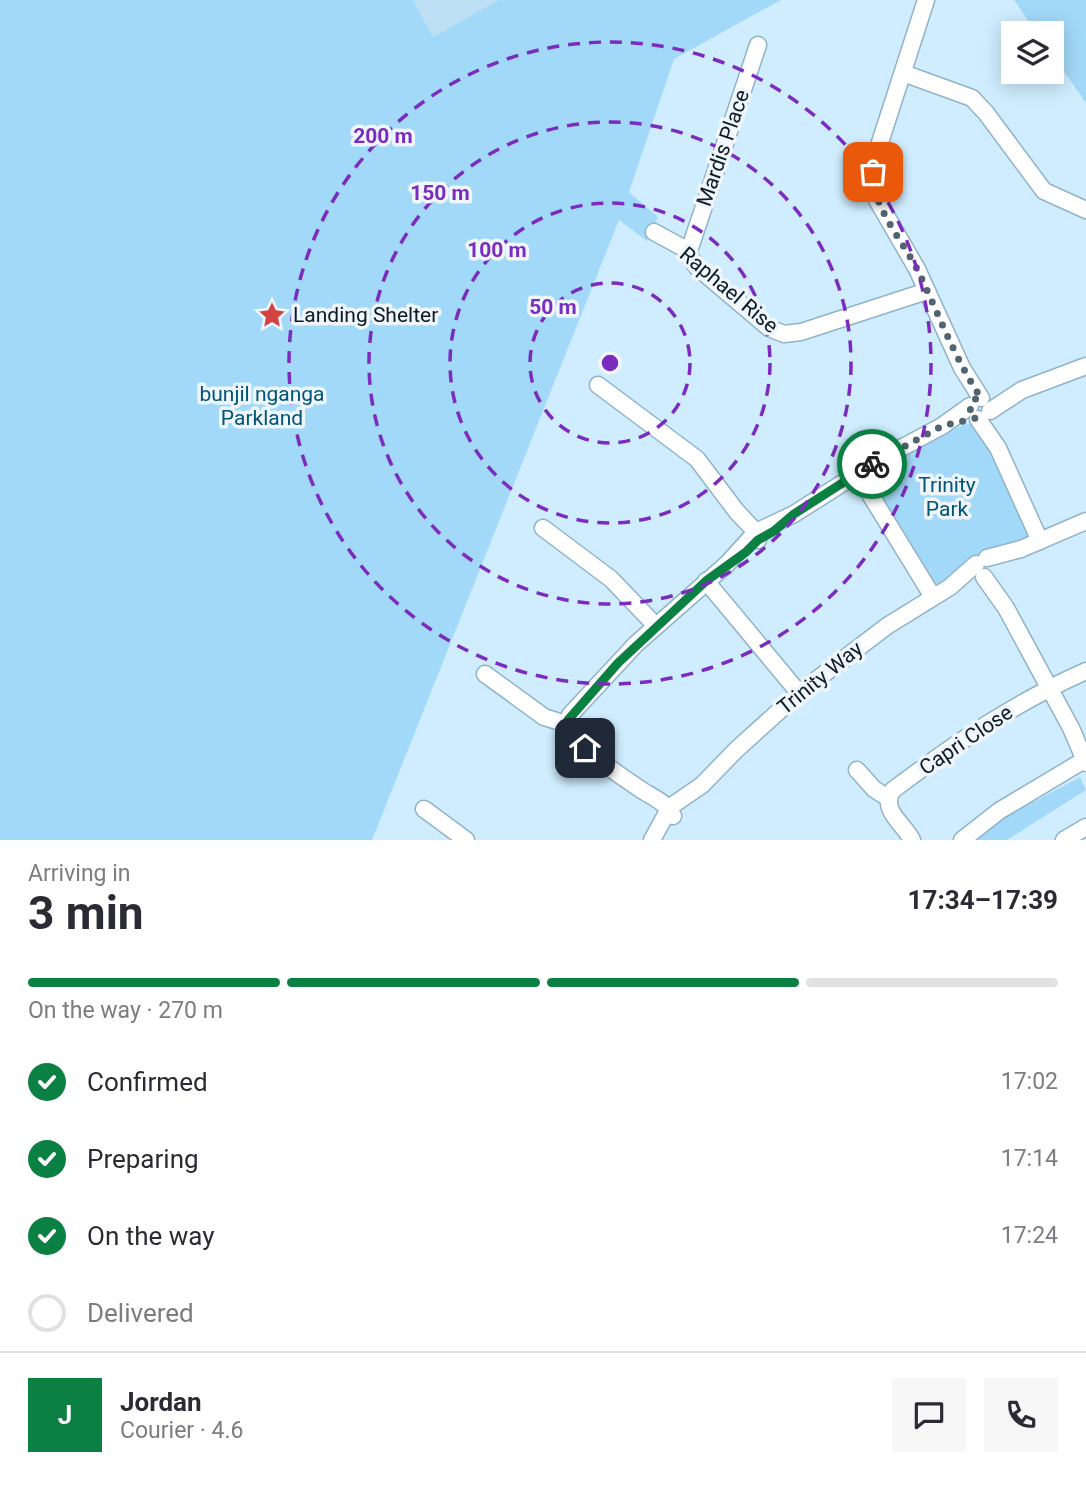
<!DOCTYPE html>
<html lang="en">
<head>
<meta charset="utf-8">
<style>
	body { margin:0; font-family:Roboto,sans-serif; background:#f7f7f7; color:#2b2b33; height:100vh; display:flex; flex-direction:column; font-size:26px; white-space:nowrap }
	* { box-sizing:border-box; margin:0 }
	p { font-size:23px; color:#7c7c81 }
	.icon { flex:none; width:38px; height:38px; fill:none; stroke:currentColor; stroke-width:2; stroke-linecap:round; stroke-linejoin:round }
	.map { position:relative; height:840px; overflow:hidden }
	.panel { display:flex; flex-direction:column; background:#fff; flex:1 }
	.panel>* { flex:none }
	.fabs { position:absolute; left:1001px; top:21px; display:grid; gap:14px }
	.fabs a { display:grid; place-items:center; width:63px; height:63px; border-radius:0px; background:#fff; box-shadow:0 4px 18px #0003; font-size:35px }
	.pin { position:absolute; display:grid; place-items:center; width:60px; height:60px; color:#fff; margin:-30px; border-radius:14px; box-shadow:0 4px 10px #0006 }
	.courier { position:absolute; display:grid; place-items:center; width:70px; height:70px; margin:-35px; border:5px solid #0b8043; border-radius:50%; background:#fff; color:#222; box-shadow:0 2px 9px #0007 }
	.summary em { font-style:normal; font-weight:700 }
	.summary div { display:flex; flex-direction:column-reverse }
	.summary { display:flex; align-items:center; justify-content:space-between; height:119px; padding:0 28px }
	h1 { font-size:46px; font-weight:700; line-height:52px }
	.bar { display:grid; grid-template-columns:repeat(4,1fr); gap:10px 7px; align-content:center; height:84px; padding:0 28px }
	.bar i { height:9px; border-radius:5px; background:#e1e1e2 }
	.bar .on { background:#0b8043 }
	.bar p { grid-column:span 4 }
	.line { display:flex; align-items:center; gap:18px; padding:0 28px; border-top:2px solid #e1e1e2 }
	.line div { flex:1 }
	.round { display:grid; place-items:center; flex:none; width:74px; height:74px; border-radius:0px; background:#f7f7f7 }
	ol { padding:0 28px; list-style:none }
	li { display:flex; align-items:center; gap:21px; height:77px }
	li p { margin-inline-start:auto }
	li .icon { padding:7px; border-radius:50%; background:#0b8043; color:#fff; stroke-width:4 }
	li:last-child { color:#7c7c81 }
	li i { width:38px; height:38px; border:4px solid #e1e1e2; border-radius:50% }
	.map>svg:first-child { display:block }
	.built { fill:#bcdff3 }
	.green { fill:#a3d9f8 }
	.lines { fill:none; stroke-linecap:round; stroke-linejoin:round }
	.minor-casing { stroke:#90b3c8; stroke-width:19 }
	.minor { stroke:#fff; stroke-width:16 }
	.done { stroke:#51646f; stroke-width:7; stroke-dasharray:0 12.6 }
	.route { stroke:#0b8043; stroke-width:9 }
	.ring { fill:none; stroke:#7b2cbf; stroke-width:3.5; stroke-dasharray:12 9 }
	.labels { text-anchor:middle; stroke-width:7; stroke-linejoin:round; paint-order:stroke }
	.street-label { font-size:21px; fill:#0d1a22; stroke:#eff6fb }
	.poi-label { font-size:21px; fill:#0d1a22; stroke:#eff6fb; text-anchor:start }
	.park-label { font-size:21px; fill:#005475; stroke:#eff6fb }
	.centre { fill:#7b2cbf; stroke:#eff6fb; stroke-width:3.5 }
	.ring-label { font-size:21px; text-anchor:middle; font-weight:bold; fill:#7b2cbf; stroke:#eff6fb; stroke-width:7; stroke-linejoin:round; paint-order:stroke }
</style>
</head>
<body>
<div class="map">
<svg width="1086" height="840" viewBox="0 0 1086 840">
	<rect width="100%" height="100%" fill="#cfedff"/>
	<path class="built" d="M413,0H499L433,37Z"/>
	<g class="green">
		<path d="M0,0H413L433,37L499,0H781L674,59L629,192L658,217L647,241L619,220L372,840H0Z"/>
		<path d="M1014,0H1086V103L1052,54V33H1037Z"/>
		<path d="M971,423H976L992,446V455L1021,520L1026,522L1028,537L1026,540L977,556L939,585L932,582L870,478L871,474C903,454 934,433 971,423Z"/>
		<path d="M1080,777L1086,790L1007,840H973L998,821Z"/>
	</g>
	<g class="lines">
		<defs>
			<g id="minor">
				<path d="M926,0L874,161L872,180L877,200L917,269L962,368L981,398"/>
				<path d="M903,73L972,98L986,113L1044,191L1086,210"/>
				<path d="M654,232L689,251L691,259L697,267L769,328L784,334L801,332L927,291"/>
				<path d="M689,251L758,45"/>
				<path d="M598,385L697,459L737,512L756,532L758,540"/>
				<path d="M990,411L1022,390L1086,366"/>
				<path d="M978,419L998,448L1040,541"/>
				<path d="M857,473L933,597"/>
				<path d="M543,528L611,579L656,626"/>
				<path d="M987,558L1021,549L1086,521"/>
				<path d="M984,577L1006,608L1071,728L1086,763"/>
				<path d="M706,581L799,693"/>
				<path d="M485,674L544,717L566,724"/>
				<path d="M857,770L874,789L888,798"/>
				<path d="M424,809L466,840"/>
				<path d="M673,816C665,802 656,799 643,791C625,779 572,744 566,727L570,715L636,644L727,564L756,532L794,514L879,460L942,426L970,406"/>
				<path d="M652,840L670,807L702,785L736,750L799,693L887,626L950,587L976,564"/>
				<path d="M912,840C904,824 879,809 893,790C954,744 1016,702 1086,671"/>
				<path d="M962,840L999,811L1086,759"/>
				<path d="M1064,840L1086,827"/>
			</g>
		</defs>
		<use href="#minor" class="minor-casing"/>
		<use href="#minor" class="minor"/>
	</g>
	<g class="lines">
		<path class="done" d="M872,464L942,426L976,418L971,415L970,406L975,399L981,398C955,359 939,315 919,273C904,242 871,206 873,172"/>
		<path class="route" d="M585,748C575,741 564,734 568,720L618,663L706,581L746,552L758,540L774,531L794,514L872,464"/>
	</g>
	<g class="ring">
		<circle cx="610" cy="363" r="80"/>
		<circle cx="610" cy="363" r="160"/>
		<circle cx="610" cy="363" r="241"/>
		<circle cx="610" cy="363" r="321"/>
	</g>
	<defs>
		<symbol id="sight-bare" viewBox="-9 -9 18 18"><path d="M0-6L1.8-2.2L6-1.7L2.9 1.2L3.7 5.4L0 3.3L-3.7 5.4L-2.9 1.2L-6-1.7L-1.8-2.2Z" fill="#d34344" stroke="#eff6fb" stroke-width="2.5" paint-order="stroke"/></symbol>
	</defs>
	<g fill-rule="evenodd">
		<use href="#sight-bare" x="253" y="296" width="38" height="38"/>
	</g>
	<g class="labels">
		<g class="street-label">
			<text transform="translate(723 148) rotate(-71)" y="7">Mardis Place</text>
			<text transform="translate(729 290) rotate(40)" y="7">Raphael Rise</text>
			<text transform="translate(820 678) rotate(-39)" y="7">Trinity Way</text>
			<text transform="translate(966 740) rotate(-34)" y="7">Capri Close</text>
		</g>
		<g class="poi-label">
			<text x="293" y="322">Landing Shelter</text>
		</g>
		<g class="park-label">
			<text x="262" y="401">bunjil nganga<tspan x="262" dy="24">Parkland</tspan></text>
			<text x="947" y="492">Trinity<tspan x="947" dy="24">Park</tspan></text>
		</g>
	</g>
	<circle cx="610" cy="363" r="10" class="centre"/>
	<g class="ring-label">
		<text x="383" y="143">200 m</text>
		<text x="440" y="200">150 m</text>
		<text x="497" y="257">100 m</text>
		<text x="553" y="314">50 m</text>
	</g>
</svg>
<div class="fabs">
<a><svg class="icon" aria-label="layers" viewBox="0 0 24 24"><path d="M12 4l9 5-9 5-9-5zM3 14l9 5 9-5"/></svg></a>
</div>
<div class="pin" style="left:873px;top:172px;background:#ea580c"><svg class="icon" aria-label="bag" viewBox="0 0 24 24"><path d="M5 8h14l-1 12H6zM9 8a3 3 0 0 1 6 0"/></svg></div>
<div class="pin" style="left:585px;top:748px;background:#1f2937"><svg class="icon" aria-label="home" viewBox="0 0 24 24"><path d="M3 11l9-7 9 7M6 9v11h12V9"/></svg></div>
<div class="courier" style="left:872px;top:464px"><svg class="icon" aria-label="bike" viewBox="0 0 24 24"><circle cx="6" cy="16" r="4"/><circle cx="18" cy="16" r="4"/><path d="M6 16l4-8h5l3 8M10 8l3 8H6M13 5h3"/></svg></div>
</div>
<section class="panel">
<div class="summary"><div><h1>3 min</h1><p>Arriving in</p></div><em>17:34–17:39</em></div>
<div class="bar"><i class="on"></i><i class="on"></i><i class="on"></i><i></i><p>On the way · 270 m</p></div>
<ol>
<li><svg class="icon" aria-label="check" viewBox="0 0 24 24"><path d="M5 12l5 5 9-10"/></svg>Confirmed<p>17:02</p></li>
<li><svg class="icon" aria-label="check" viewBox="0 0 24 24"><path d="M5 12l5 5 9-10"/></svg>Preparing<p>17:14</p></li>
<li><svg class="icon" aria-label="check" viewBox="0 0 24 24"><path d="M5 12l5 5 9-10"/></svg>On the way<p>17:24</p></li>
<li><i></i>Delivered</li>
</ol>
<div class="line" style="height:126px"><b class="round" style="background:#0b8043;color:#fff">J</b><div><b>Jordan</b><p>Courier · 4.6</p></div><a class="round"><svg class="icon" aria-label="chat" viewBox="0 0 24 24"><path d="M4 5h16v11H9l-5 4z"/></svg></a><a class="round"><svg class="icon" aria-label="phone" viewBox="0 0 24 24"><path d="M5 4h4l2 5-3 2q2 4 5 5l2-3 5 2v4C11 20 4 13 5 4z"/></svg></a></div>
</section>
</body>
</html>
